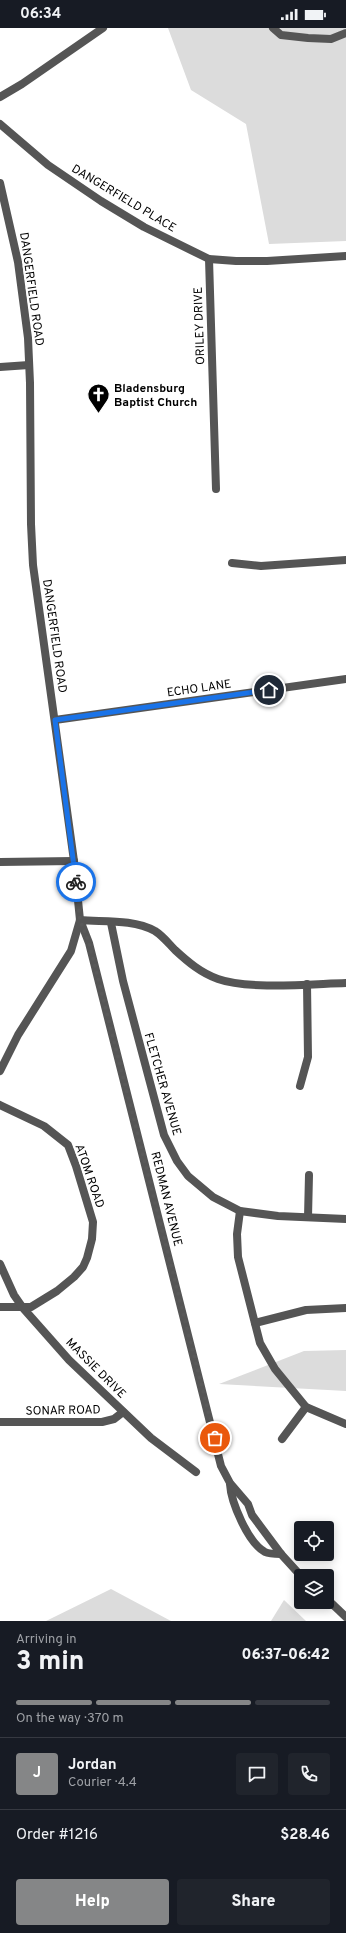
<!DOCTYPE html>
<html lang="en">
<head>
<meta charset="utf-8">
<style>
	body { margin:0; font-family:Overpass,sans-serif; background:#20242c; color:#f1f3f6; height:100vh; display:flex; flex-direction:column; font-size:15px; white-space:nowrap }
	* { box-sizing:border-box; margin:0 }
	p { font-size:13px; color:#9ea1a6 }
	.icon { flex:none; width:22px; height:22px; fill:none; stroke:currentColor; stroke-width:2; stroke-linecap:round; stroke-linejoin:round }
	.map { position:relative; height:1593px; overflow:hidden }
	.details { display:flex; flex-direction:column; background:#171b24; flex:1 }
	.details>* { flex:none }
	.tools { position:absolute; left:294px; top:1493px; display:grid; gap:8px }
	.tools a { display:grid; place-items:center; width:40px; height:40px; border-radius:4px; background:#171b24; box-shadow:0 2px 10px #0003; font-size:20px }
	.pin { position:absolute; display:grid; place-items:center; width:34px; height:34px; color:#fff; margin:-17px; border:2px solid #fff; border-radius:50%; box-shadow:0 1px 4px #0007 }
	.courier { position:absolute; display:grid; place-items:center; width:40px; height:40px; margin:-20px; border:3px solid #1a73e8; border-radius:50%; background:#fff; color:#222; box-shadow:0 1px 5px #0007 }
	.headline em { font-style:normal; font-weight:800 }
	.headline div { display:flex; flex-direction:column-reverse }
	.headline { display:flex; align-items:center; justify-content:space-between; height:68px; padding:0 16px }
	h1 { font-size:26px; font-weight:800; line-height:30px }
	.bar { display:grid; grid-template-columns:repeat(4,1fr); gap:6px 4px; align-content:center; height:48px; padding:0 16px }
	.bar i { height:5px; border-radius:3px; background:#363941 }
	.bar .on { background:#858687 }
	.bar p { grid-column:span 4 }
	.line { display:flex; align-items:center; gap:10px; padding:0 16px; border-top:1px solid #363941 }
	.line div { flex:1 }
	.round { display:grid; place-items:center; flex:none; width:42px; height:42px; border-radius:4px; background:#20242c }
	.cta { display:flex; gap:8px; margin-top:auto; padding:8px 16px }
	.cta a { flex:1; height:46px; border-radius:4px; background:#858687; color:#fff; font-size:16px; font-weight:800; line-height:46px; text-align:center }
	.cta a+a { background:#20242c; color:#f1f3f6 }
	.status { display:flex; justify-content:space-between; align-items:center; height:28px; padding:0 20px; background:#171b24; direction:ltr }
	.status svg { height:11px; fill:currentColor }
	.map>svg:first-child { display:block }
	.green { fill:#dcdcdc }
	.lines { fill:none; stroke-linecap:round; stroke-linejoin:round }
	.minor { stroke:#555; stroke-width:8 }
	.done { stroke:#595959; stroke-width:4; stroke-dasharray:0 7.2 }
	.route { stroke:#1a73e8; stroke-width:5 }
	.labels { text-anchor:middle; stroke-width:4; stroke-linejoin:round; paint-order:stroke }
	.street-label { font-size:12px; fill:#000; stroke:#fff }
	.poi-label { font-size:12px; font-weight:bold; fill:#000; stroke:#fff; text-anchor:start }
</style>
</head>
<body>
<div class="status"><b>06:34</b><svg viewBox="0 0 49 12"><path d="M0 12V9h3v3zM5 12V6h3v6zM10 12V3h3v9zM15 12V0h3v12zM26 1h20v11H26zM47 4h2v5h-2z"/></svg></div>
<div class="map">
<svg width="346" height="1593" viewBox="0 0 346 1593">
	<rect width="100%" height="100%" fill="#fff"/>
	<g class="green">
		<path d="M168,0H346V213L269,216L246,96L191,62Z"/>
		<path d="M346,1322V1363L219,1356L304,1323Z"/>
		<path d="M111,1561L171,1593H46Z"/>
		<path d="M284,1572L306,1593H271Z"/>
	</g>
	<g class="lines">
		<g class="minor">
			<path d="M273,0L281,7L308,10L331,11L346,5"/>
			<path d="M0,69L22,56L103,0"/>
			<path d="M0,96L48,137L101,173L144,199L209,231L236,233H267L346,228"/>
			<path d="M0,155L18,234L28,310L30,355L31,496L33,537L74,833L80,892L71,923L18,1007L0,1043"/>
			<path d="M209,231L216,461"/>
			<path d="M0,339L29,337"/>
			<path d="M232,535L261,538L346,532"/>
			<path d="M55,692L346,651"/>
			<path d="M0,834L74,833"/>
			<path d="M111,895L123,953L164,1107L177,1133L188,1148L213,1169L240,1183L278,1188L346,1191"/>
			<path d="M300,1058L308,1029L307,956"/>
			<path d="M0,1077L44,1098L68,1117L76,1138L93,1194L92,1211L87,1230L83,1239L74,1249L57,1263L31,1279H0"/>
			<path d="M240,1183L237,1206L238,1229L260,1315L275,1341L306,1379L346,1396"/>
			<path d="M308,1189L309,1147"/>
			<path d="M0,1236L14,1267L23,1280L69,1332L151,1410L196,1444"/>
			<path d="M255,1295L306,1282L346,1280"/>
			<path d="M0,1394H102L114,1391L123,1384"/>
			<path d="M282,1411L306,1379"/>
			<path d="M230,1456C231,1474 248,1515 265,1524C269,1526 276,1526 281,1526"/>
			<path d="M301,1548L281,1526L252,1487L248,1476L230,1455L221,1438L89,915L80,892C104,894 133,891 155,903C163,908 169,916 175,922C188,934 201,945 218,951C249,962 311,956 346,955"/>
			<path d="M327,1571L346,1589"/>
		</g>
	</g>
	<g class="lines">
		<path class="done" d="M76,854L80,892L89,915L215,1410"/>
		<path class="route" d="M76,854L55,692L269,662"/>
	</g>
	<defs>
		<symbol id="church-pin" viewBox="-11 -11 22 30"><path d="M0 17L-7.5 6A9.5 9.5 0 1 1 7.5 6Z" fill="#000" stroke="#fff"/><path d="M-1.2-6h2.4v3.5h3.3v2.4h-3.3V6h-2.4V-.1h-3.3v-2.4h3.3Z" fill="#fff"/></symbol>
	</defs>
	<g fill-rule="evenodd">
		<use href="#church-pin" x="86" y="354" width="25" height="34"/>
	</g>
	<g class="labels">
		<g class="street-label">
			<text transform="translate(124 170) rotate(31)" y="4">DANGERFIELD PLACE</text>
			<text transform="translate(32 261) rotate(82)" y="4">DANGERFIELD ROAD</text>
			<text transform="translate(199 298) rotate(-92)" y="4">ORILEY DRIVE</text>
			<text transform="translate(55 608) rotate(82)" y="4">DANGERFIELD ROAD</text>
			<text transform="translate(199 660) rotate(-8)" y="4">ECHO LANE</text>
			<text transform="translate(163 1056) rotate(74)" y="4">FLETCHER AVENUE</text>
			<text transform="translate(90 1148) rotate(71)" y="4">ATOM ROAD</text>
			<text transform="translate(167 1171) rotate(76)" y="4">REDMAN AVENUE</text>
			<text transform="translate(96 1340) rotate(45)" y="4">MASSIE DRIVE</text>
			<text transform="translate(63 1382) rotate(-1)" y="4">SONAR ROAD</text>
		</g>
		<g class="poi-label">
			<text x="114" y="364">Bladensburg<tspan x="114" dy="14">Baptist Church</tspan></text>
		</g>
	</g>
</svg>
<div class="tools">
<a><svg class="icon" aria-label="locate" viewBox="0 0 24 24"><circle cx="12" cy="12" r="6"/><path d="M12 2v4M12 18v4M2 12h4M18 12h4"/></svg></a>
<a><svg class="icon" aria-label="layers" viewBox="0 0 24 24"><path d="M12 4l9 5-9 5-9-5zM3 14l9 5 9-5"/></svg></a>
</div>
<div class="pin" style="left:215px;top:1410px;background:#ea580c"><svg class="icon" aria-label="bag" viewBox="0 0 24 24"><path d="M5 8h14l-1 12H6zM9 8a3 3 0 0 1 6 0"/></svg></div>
<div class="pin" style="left:269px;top:662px;background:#1f2937"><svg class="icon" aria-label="home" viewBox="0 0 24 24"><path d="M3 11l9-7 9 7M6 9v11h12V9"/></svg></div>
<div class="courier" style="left:76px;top:854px"><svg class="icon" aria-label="bike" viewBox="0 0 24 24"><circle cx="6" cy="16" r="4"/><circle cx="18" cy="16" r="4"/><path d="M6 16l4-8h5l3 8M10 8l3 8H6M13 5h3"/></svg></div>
</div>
<section class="details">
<div class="headline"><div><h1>3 min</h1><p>Arriving in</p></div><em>06:37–06:42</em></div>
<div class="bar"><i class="on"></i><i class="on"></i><i class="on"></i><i></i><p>On the way · 370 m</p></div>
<div class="line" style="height:72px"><b class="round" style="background:#858687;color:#fff">J</b><div><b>Jordan</b><p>Courier · 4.4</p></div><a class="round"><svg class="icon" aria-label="chat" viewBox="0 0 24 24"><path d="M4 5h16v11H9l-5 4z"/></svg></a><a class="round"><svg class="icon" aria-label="phone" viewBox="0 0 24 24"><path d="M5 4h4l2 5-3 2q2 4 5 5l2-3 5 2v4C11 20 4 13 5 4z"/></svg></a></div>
<div class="line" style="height:52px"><div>Order #1216</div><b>$28.46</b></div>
<div class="cta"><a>Help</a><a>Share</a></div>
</section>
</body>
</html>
